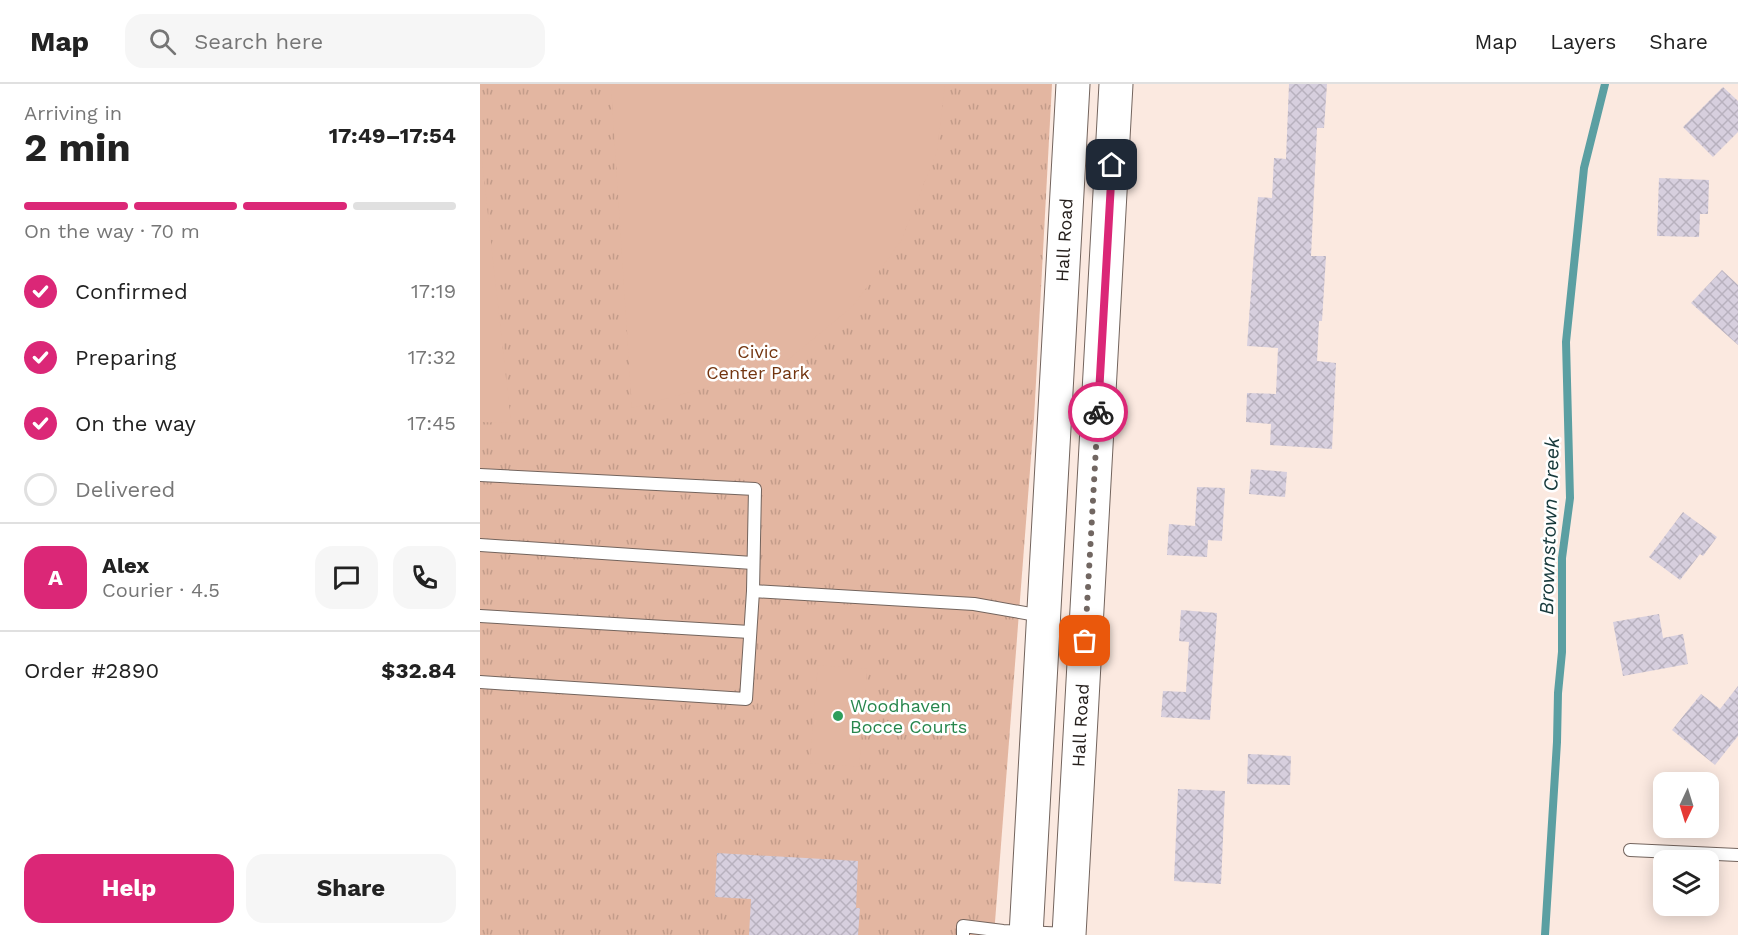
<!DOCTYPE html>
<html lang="en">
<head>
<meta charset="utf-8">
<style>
	body { margin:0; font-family:"Work Sans",sans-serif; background:#f6f6f6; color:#222; height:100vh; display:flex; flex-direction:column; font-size:22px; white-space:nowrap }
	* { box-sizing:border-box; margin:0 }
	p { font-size:20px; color:#767676 }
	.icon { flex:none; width:33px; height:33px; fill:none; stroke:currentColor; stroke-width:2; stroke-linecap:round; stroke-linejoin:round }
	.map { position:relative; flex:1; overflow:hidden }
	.sheet { display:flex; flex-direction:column; background:#fff; width:480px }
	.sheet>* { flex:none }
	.needle { width:39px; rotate:184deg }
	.buttons { position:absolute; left:1173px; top:688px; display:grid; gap:12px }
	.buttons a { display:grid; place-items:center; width:66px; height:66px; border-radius:12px; background:#fff; box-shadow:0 3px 15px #0003; font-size:30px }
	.pin { position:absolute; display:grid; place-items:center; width:51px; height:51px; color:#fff; margin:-26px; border-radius:12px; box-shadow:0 3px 9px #0006 }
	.courier { position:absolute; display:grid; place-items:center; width:60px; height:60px; margin:-30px; border:4px solid #db2777; border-radius:50%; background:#fff; color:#222; box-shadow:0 2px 8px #0007 }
	.overview em { font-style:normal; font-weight:700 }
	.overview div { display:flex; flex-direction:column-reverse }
	.overview { display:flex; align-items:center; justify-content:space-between; height:102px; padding:0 24px }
	h1 { font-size:39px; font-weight:700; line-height:45px }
	.bar { display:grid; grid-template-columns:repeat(4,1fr); gap:9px 6px; align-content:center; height:72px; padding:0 24px }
	.bar i { height:8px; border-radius:4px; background:#e0e0e0 }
	.bar .on { background:#db2777 }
	.bar p { grid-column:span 4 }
	.line { display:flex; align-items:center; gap:15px; padding:0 24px; border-top:2px solid #e0e0e0 }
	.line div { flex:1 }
	.round { display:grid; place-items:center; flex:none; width:63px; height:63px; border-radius:18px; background:#f6f6f6 }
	ol { padding:0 24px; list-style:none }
	li { display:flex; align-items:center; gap:18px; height:66px }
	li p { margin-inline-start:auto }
	li .icon { padding:6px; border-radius:50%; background:#db2777; color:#fff; stroke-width:4 }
	li:last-child { color:#767676 }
	li i { width:33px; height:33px; border:3px solid #e0e0e0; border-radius:50% }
	.primary-button { display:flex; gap:12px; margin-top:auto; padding:12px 24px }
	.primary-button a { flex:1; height:69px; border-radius:18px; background:#db2777; color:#fff; font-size:24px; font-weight:700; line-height:69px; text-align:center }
	.primary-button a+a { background:#f6f6f6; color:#222 }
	header { display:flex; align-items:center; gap:36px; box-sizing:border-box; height:84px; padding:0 30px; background:#fff; border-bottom:2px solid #e0e0e0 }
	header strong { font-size:28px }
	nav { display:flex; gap:33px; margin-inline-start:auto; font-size:21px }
	.search { width:420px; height:54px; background:#f6f6f6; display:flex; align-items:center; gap:15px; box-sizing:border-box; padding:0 21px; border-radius:18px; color:#767676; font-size:22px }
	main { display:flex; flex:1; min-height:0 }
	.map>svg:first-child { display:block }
	.park { fill:url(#park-tufts) }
	.pitch { fill:#e3b6a1 }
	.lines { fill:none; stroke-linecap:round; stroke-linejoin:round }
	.stream { stroke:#5b9fa2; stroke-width:8 }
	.building { fill:url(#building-cross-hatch) }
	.lane-casing { stroke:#73645d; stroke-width:14 }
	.secondary-casing { stroke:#73645d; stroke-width:35 }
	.lane { stroke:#fff; stroke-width:12 }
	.secondary { stroke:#fff; stroke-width:33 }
	.done { stroke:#716661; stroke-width:6; stroke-dasharray:0 10.8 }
	.route { stroke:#db2777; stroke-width:8 }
	.leisure-dot { fill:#2e9e5b; stroke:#fff; stroke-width:2 }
	.labels { text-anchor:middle; stroke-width:5; stroke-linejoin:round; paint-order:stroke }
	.street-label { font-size:18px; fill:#26201d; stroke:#fff }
	.park-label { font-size:18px; fill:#733510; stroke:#fff }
	.leisure-label { font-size:18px; fill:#27864d; stroke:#fff; text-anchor:start }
	.water-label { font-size:20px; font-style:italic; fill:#17393b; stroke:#fff }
</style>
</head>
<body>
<header>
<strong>Map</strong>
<div class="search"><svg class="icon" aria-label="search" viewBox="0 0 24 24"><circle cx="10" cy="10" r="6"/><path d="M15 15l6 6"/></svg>Search here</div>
<nav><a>Map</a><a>Layers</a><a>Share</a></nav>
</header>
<main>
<section class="sheet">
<div class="overview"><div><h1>2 min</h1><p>Arriving in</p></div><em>17:49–17:54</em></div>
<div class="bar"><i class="on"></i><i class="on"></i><i class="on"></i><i></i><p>On the way · 70 m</p></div>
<ol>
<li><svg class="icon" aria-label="check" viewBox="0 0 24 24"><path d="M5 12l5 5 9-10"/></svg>Confirmed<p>17:19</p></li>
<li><svg class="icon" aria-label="check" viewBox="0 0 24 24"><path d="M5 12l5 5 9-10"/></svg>Preparing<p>17:32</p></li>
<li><svg class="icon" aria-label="check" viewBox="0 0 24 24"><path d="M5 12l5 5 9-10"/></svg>On the way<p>17:45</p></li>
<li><i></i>Delivered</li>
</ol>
<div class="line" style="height:108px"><b class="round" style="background:#db2777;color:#fff">A</b><div><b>Alex</b><p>Courier · 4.5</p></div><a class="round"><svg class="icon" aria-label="chat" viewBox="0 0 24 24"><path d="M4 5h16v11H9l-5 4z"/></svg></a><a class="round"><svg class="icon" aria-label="phone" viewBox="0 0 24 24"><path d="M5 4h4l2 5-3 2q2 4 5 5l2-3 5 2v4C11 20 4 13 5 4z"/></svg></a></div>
<div class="line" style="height:78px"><div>Order #2890</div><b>$32.84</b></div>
<div class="primary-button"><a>Help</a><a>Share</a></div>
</section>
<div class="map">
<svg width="1258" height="851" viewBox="0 0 1258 851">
	<defs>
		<pattern id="park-tufts" width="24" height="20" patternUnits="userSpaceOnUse" patternTransform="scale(1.5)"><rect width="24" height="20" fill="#e3b6a1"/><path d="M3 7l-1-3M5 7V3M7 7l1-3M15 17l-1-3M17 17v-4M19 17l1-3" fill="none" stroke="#c39c8a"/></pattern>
		<pattern id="building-cross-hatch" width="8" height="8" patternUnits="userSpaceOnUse" patternTransform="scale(1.5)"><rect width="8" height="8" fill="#d7cfde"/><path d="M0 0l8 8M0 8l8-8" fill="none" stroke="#b8b1be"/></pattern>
	</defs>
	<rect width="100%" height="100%" fill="#fbe9e0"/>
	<path class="park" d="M0,0H572L554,335L514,851H0Z"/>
	<g class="pitch">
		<path d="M131,0H465L457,67L421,157L373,222L298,284L152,324Z"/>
		<path d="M0,59L31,339L0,338Z"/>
		<path d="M338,581L387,585L379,683L330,679Z"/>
	</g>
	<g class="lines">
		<path class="stream" d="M1065,851L1077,658L1078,609L1082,568V474L1090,414L1086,258L1104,84L1125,0"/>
	</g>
	<g class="building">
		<path d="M809,0H847L844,44H837L831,172H846L842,237H839L837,277L856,279L852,365L790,361L791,340L766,338L767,309L796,310L798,264L767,262L778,113L792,114L794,74L806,75Z"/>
		<path d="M1243,3L1258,17V48L1233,73L1203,43Z"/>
		<path d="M1179,94L1229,96L1228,130H1220L1219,153L1177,152Z"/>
		<path d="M1242,186L1258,201V261L1211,219Z"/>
		<path d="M771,385L807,388L805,413L769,410Z"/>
		<path d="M717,403L745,404L742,457L728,456L727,473L687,471L689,440L715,442Z"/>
		<path d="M1203,428L1237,453L1223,472L1220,470L1200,496L1169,473Z"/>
		<path d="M701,526L737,529L730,636L681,633L683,607L706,608L709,558L699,557Z"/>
		<path d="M1179,530L1183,554L1203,550L1208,580L1143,592L1133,538Z"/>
		<path d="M1258,602V652L1235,681L1192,646L1221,610L1240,625Z"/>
		<path d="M768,670L811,672L810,701L767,700Z"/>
		<path d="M698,705L745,707L741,800L694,797Z"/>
		<path d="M237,769L378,777L376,824H380L378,851H269L271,815L235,813Z"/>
	</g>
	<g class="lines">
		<defs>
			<g id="lane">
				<path d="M0,391L275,405L273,507L266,615L0,598"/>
				<path d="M0,461L273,479"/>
				<path d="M273,507L494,520L562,532"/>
				<path d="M0,532L270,548"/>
				<path d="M1150,766L1258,771"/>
				<path d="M483,851V842L523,847L586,850"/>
			</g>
			<g id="secondary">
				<path id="s1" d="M546,851L593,0"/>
				<path id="s2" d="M589,851L636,0"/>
			</g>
		</defs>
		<use href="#lane" class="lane-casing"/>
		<use href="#secondary" class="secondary-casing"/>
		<use href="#lane" class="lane"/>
		<use href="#secondary" class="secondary"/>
	</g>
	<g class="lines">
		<path class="done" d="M605,557L618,328"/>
		<path class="route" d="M618,328L632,81"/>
	</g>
	<circle class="leisure-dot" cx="358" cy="632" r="6"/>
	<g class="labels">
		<g class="street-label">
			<text dy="6" stroke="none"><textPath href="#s1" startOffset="696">Hall Road</textPath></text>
			<text dy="6" stroke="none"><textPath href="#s2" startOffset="210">Hall Road</textPath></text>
		</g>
		<g class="park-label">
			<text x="278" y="274">Civic<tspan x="278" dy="21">Center Park</tspan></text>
		</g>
		<g class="leisure-label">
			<text x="370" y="628">Woodhaven<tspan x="370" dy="21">Bocce Courts</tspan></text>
		</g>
		<g class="water-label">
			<text transform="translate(1069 442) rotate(-88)" y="7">Brownstown Creek</text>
		</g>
	</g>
</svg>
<div class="buttons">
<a><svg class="needle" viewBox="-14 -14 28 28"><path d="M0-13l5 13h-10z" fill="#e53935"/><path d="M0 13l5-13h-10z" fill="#767676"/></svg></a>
<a><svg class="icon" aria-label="layers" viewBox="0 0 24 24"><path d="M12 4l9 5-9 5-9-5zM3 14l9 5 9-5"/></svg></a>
</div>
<div class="pin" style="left:605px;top:557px;background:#ea580c"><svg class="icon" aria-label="bag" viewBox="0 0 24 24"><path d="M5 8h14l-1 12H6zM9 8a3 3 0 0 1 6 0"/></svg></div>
<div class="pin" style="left:632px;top:81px;background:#1f2937"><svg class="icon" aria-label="home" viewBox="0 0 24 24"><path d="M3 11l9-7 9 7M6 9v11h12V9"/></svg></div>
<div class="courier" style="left:618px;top:328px"><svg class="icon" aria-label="bike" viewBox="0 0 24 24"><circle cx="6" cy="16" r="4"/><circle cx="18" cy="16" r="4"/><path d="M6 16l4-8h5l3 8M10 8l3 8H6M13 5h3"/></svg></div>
</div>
</main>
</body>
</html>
